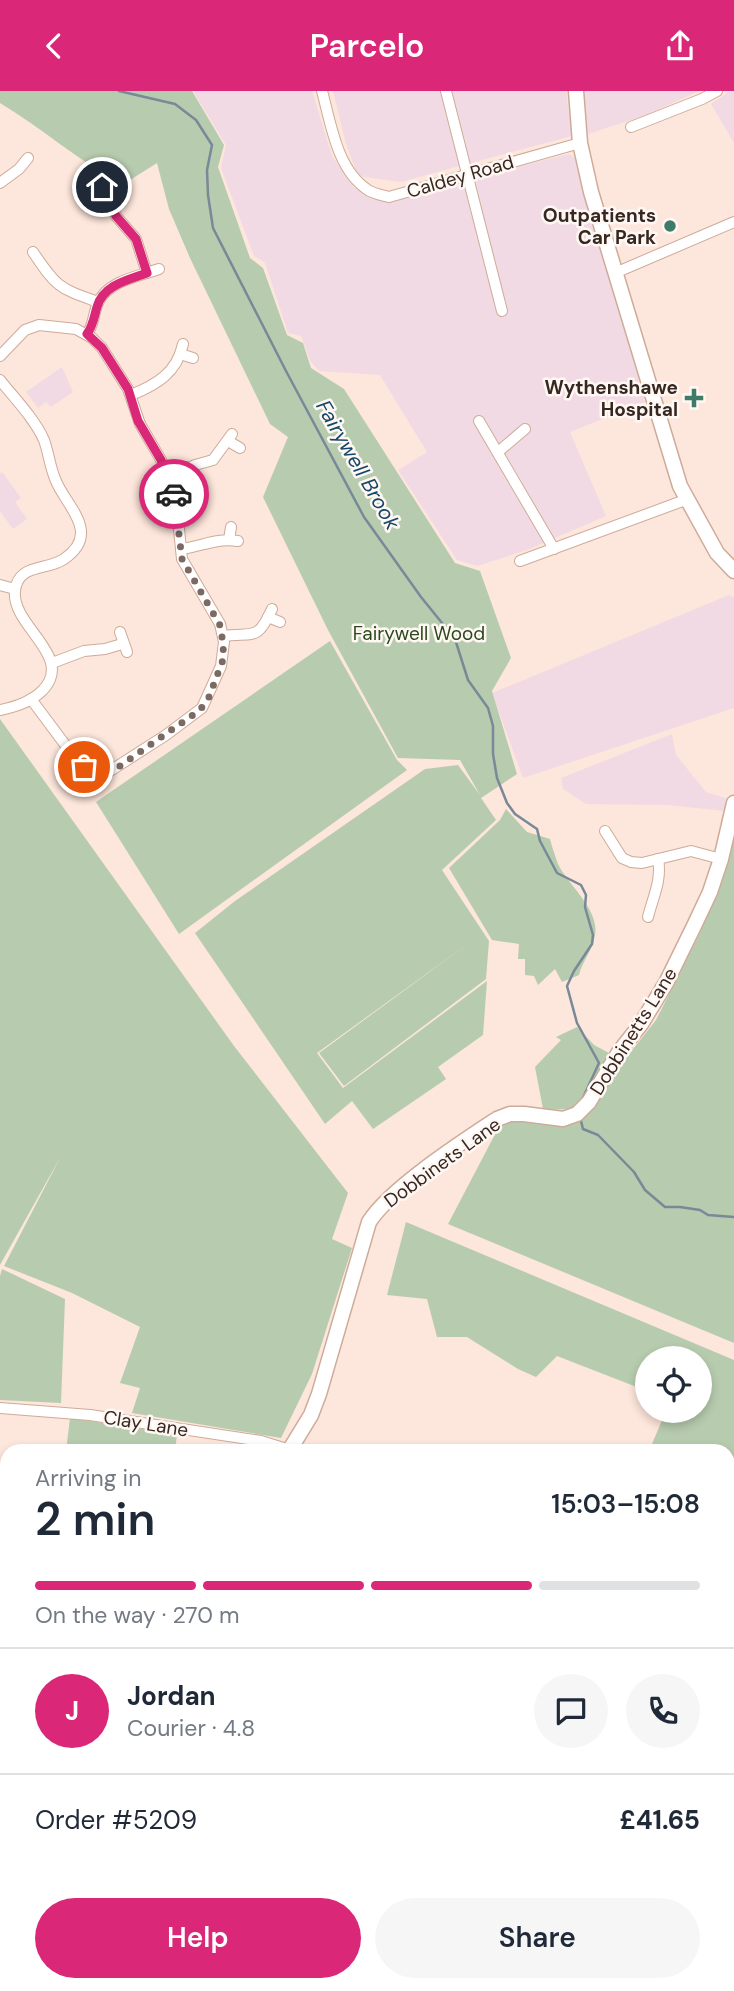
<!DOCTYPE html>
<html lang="en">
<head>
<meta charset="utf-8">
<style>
	body { margin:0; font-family:"DM Sans",sans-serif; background:#f6f6f7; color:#1f2937; height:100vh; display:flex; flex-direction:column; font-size:26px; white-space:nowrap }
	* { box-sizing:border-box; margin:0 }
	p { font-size:23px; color:#747a83 }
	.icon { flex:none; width:38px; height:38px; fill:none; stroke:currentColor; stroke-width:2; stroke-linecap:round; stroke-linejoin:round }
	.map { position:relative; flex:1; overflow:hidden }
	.details { position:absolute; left:0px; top:1353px; width:735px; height:548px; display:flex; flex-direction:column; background:#fff; border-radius:21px 21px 0 0; box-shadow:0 4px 10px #0003 }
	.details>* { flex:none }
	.controls { position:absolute; left:635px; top:1255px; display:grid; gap:14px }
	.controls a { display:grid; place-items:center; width:77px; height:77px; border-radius:50%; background:#fff; box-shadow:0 4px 10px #0003; font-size:35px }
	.pin { position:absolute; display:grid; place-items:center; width:60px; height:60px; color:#fff; margin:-30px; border:4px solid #fff; border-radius:50%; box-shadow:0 2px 7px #0007 }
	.courier { position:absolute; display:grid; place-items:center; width:70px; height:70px; margin:-35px; border:5px solid #db2777; border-radius:50%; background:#fff; color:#222; box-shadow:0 2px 9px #0007 }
	.overview em { font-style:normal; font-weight:600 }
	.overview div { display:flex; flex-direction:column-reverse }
	.overview { display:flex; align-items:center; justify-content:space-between; height:119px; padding:0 35px }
	h1 { font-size:46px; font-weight:600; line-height:52px }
	.bar { display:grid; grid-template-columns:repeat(4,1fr); gap:10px 7px; align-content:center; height:84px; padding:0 35px }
	.bar i { height:9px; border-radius:5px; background:#e0e1e3 }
	.bar .current { background:#db2777 }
	.bar p { grid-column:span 4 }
	.line { display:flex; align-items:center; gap:18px; padding:0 35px; border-top:2px solid #e0e1e3 }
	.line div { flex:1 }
	.round { display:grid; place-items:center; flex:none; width:74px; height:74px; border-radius:37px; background:#f6f6f7 }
	.primary-button { display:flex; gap:14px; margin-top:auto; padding:14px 35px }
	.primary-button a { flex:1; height:80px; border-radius:42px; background:#db2777; color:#fff; font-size:28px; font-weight:600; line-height:80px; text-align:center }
	.primary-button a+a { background:#f6f6f7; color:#1f2937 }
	header { display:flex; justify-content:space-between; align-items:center; height:91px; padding:0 35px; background:#db2777; color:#fff; font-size:32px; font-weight:600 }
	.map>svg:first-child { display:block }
	.industrial { fill:#f2dae4 }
	.green { fill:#b7ccae }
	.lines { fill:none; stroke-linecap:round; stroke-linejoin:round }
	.stream { stroke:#788998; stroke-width:2.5 }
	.street-casing { stroke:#ceab99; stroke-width:12 }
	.secondary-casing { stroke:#ceab99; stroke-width:17 }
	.street { stroke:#fff; stroke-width:10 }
	.secondary { stroke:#fff; stroke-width:14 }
	.done { stroke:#7c6a62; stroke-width:7; stroke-dasharray:0 12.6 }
	.route { stroke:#db2777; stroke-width:9 }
	.poi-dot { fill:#3f7c67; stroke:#fff7f3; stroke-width:2.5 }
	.labels { text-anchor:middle; stroke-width:5; stroke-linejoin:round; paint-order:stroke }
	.street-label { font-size:19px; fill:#362821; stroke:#fff7f3 }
	.poi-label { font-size:19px; font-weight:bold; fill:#362821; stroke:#fff7f3; text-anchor:end }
	.park-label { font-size:19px; fill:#2b491d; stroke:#fff7f3 }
	.water-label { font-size:21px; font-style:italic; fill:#154769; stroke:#fff7f3 }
</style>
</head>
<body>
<header><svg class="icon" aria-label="back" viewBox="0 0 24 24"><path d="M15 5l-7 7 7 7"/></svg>Parcelo<svg class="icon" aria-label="share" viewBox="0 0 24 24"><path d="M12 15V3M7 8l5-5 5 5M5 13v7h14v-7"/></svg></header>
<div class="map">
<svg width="734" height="1900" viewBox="0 0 734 1900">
	<rect width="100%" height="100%" fill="#fde6db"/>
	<g class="industrial">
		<path d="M193,0H312L332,65L354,97L380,109L569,63L577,69L645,311L570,341L606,425L527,459L477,475L457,469L398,379L427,361L380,284L319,280L311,271L301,245L288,242L265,172L254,165L221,77L226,54Z"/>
		<path d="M333,0H566L572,45L400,91L358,85L346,53Z"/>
		<path d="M584,0H699L646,24L588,43Z"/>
		<path d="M730,0H734V52L711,13Z"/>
		<path d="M62,276L73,301L51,316L46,311L38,317L26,301Z"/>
		<path d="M2,381L21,407L15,411L27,428L13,438L0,420V383Z"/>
		<path d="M729,504L734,506V617L523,687L492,602Z"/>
		<path d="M672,643L676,664L706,701L729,708L725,720L668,714L586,713L563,698L561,687Z"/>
	</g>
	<g class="green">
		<path d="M0,0H192L224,54L218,76L250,167L263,177L287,244L303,252L311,277L344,298L455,472L480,480L511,567L492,600L517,683L481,707L496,729L442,779L489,850L486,888L344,995L319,962L469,852L317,962L343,997L487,890L483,944L438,976L446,988L373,1038L352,1010L325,1033L195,842L235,810L425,678L458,674L480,704L460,669L398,667L328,539L263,406L288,346L270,333L190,167L169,118L157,72L122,94C78,69 43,38 0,12Z"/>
		<path d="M330,550L397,669L407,679L179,843L96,711Z"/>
		<path d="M0,628L234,955L348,1102L332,1148L352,1157L312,1283L281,1347L132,1322L140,1297L120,1292L140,1236L72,1202L4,1175L61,1065L0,1174Z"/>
		<path d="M506,718L527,741L550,748C552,756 555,765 558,773C568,794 600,819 595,844C593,858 582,871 579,884L562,891L555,878L538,894L534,885L525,884V868H518L519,853L492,849L449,777L500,729Z"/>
		<path d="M734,748V1252L448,1133L502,1030L557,1033L590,1021L611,986L656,929L701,840L728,770Z"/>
		<path d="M577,936L594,954L609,962C602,976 590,1007 577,1015C567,1020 554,1018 543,1018L535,976L561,949L556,946Z"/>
		<path d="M406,1131L734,1269V1492L728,1491V1360H649L666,1320H700V1267H648L647,1300L557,1265L536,1286L518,1278L467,1246H437L427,1208L387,1204Z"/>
		<path d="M2,1178L65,1208L61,1312L0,1309V1185Z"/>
		<path d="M70,1327L177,1343L175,1360H66Z"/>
		<path d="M728,1515L734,1516V1691L728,1689Z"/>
		<path d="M7,1596V1763L0,1758V1605Z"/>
		<path d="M728,1694L734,1697V1900H562L554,1894H728Z"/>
		<path d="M91,1894H495L492,1900H87Z"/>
		<path d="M500,1894H550L558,1900H496Z"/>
	</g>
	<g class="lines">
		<g class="stream">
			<path d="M119,0L175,13L196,29L212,54L207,79L208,104L213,137L286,280L364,426L421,506L455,548L468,589L488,617L493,635V663L497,687L507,712L515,723L537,738L540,750L557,782L581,794L586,804L585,816L593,844L592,853L574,880L567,895L577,932L599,972L582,1009"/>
			<path d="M580,1026L583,1038L598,1044L634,1081L645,1099L665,1116H680L700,1119L708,1124L734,1126"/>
			<path d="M0,1774L7,1781"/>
			<path d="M210,1894L222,1900"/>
		</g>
		<defs>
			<g id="street">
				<path d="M322,0C331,33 337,79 368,99C374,103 382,104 389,106L580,52"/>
				<path d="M446,0L502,220"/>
				<path d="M631,36L702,8L717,0"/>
				<path d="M0,92L19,78L28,67"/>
				<path d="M102,96L116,125L136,148L147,182"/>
				<path d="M33,161C57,197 59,197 98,211"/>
				<path d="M615,182L734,131"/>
				<path d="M87,243C94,234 93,223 98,212C107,190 139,185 159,178"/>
				<path d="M180,263L193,267"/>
				<path d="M0,265L25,239L39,234L76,238L92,247L102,257L128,298L140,333L161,369L176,408L182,468L220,533L224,551L221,575L202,617L166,644L110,680H94L78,671L31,608"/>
				<path d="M0,289C15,308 34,327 44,349C49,363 50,377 56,390C66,415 102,442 64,468C47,480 18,472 15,500C11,535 75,565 43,599C31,611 16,616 0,619"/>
				<path d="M131,304C156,294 177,282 183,253"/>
				<path d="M479,330L554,458"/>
				<path d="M228,350L240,357"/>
				<path d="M498,361L525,338"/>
				<path d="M167,386L195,374L213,369L232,343"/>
				<path d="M229,449L231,436"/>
				<path d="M181,458C204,455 214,447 238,450"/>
				<path d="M520,470L688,408"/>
				<path d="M0,494L15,498"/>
				<path d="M268,526L280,531"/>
				<path d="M120,541L127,561"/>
				<path d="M223,545C254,541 257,551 272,518"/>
				<path d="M52,572L84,560L105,558L122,553"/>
				<path d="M605,740L622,767L631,771L642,772L691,760L721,768"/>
				<path d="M648,826C653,806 662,789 658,768"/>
				<path d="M0,1317L90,1324L261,1350L290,1359"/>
				<path d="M0,1883L7,1884"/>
				<path d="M32,1894L49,1900"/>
			</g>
			<g id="secondary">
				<path d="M576,0L580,52L591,101L680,395L717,462L734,480"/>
				<path d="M289,1360L311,1324L319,1303L369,1131C391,1097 462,1051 497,1028L510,1023H524L563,1028L577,1023L589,1011L619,961L641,933L666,892L694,835L710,801L721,768L734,712"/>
				<path d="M728,1498H734"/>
				<path d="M64,1900L69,1894"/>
			</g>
		</defs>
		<use href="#street" class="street-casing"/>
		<use href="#secondary" class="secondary-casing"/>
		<use href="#street" class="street"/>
		<use href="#secondary" class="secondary"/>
	</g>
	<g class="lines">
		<path class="done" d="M84,676L103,681L117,677L200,619L209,606L224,566L221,536L182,468L174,403"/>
		<path class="route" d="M102,96L116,125L136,148L147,182C128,189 103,194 97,216C94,226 93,235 87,243L102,257L128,298L138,330L161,369L174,403"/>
	</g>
	<g class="poi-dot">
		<circle cx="670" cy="135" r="7"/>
		<path d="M690.5 296.5h7v7h7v7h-7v7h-7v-7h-7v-7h7z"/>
	</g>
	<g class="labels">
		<g class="street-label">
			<text transform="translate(460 85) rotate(-16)" y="7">Caldey Road</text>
			<text transform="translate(633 940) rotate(-58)" y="7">Dobbinetts Lane</text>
			<text transform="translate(442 1071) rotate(-36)" y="7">Dobbinets Lane</text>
			<text transform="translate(146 1332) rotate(9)" y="7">Clay Lane</text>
		</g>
		<g class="poi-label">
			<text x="656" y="131">Outpatients<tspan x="656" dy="22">Car Park</tspan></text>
			<text x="678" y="303">Wythenshawe<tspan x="678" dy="22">Hospital</tspan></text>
		</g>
		<g class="park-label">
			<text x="419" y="549">Fairywell Wood</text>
		</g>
		<g class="water-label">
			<text transform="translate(358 374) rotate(60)" y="7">Fairywell Brook</text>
		</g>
	</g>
</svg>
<div class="controls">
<a><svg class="icon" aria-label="locate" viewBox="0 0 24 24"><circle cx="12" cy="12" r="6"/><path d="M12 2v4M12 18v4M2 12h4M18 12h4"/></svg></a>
</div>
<div class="pin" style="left:84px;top:676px;background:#ea580c"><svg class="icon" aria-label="bag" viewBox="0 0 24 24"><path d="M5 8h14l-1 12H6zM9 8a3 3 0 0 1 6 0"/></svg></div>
<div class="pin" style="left:102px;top:96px;background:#1f2937"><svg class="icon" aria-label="home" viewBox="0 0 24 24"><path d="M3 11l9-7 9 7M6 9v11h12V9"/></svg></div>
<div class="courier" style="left:174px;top:403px"><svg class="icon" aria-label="car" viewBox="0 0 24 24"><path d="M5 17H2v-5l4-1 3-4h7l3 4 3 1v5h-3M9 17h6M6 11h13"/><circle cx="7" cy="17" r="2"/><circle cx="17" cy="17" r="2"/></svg></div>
<section class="details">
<div class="overview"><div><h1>2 min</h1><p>Arriving in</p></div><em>15:03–15:08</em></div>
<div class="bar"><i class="current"></i><i class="current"></i><i class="current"></i><i></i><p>On the way · 270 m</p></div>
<div class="line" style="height:126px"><b class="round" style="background:#db2777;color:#fff">J</b><div><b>Jordan</b><p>Courier · 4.8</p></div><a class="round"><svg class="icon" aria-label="chat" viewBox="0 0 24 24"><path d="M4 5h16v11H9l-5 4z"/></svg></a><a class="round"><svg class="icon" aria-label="phone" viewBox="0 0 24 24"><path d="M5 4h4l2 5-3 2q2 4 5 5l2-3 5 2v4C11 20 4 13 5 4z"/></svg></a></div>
<div class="line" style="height:91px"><div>Order #5209</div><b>£41.65</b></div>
<div class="primary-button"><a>Help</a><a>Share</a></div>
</section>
</div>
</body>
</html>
